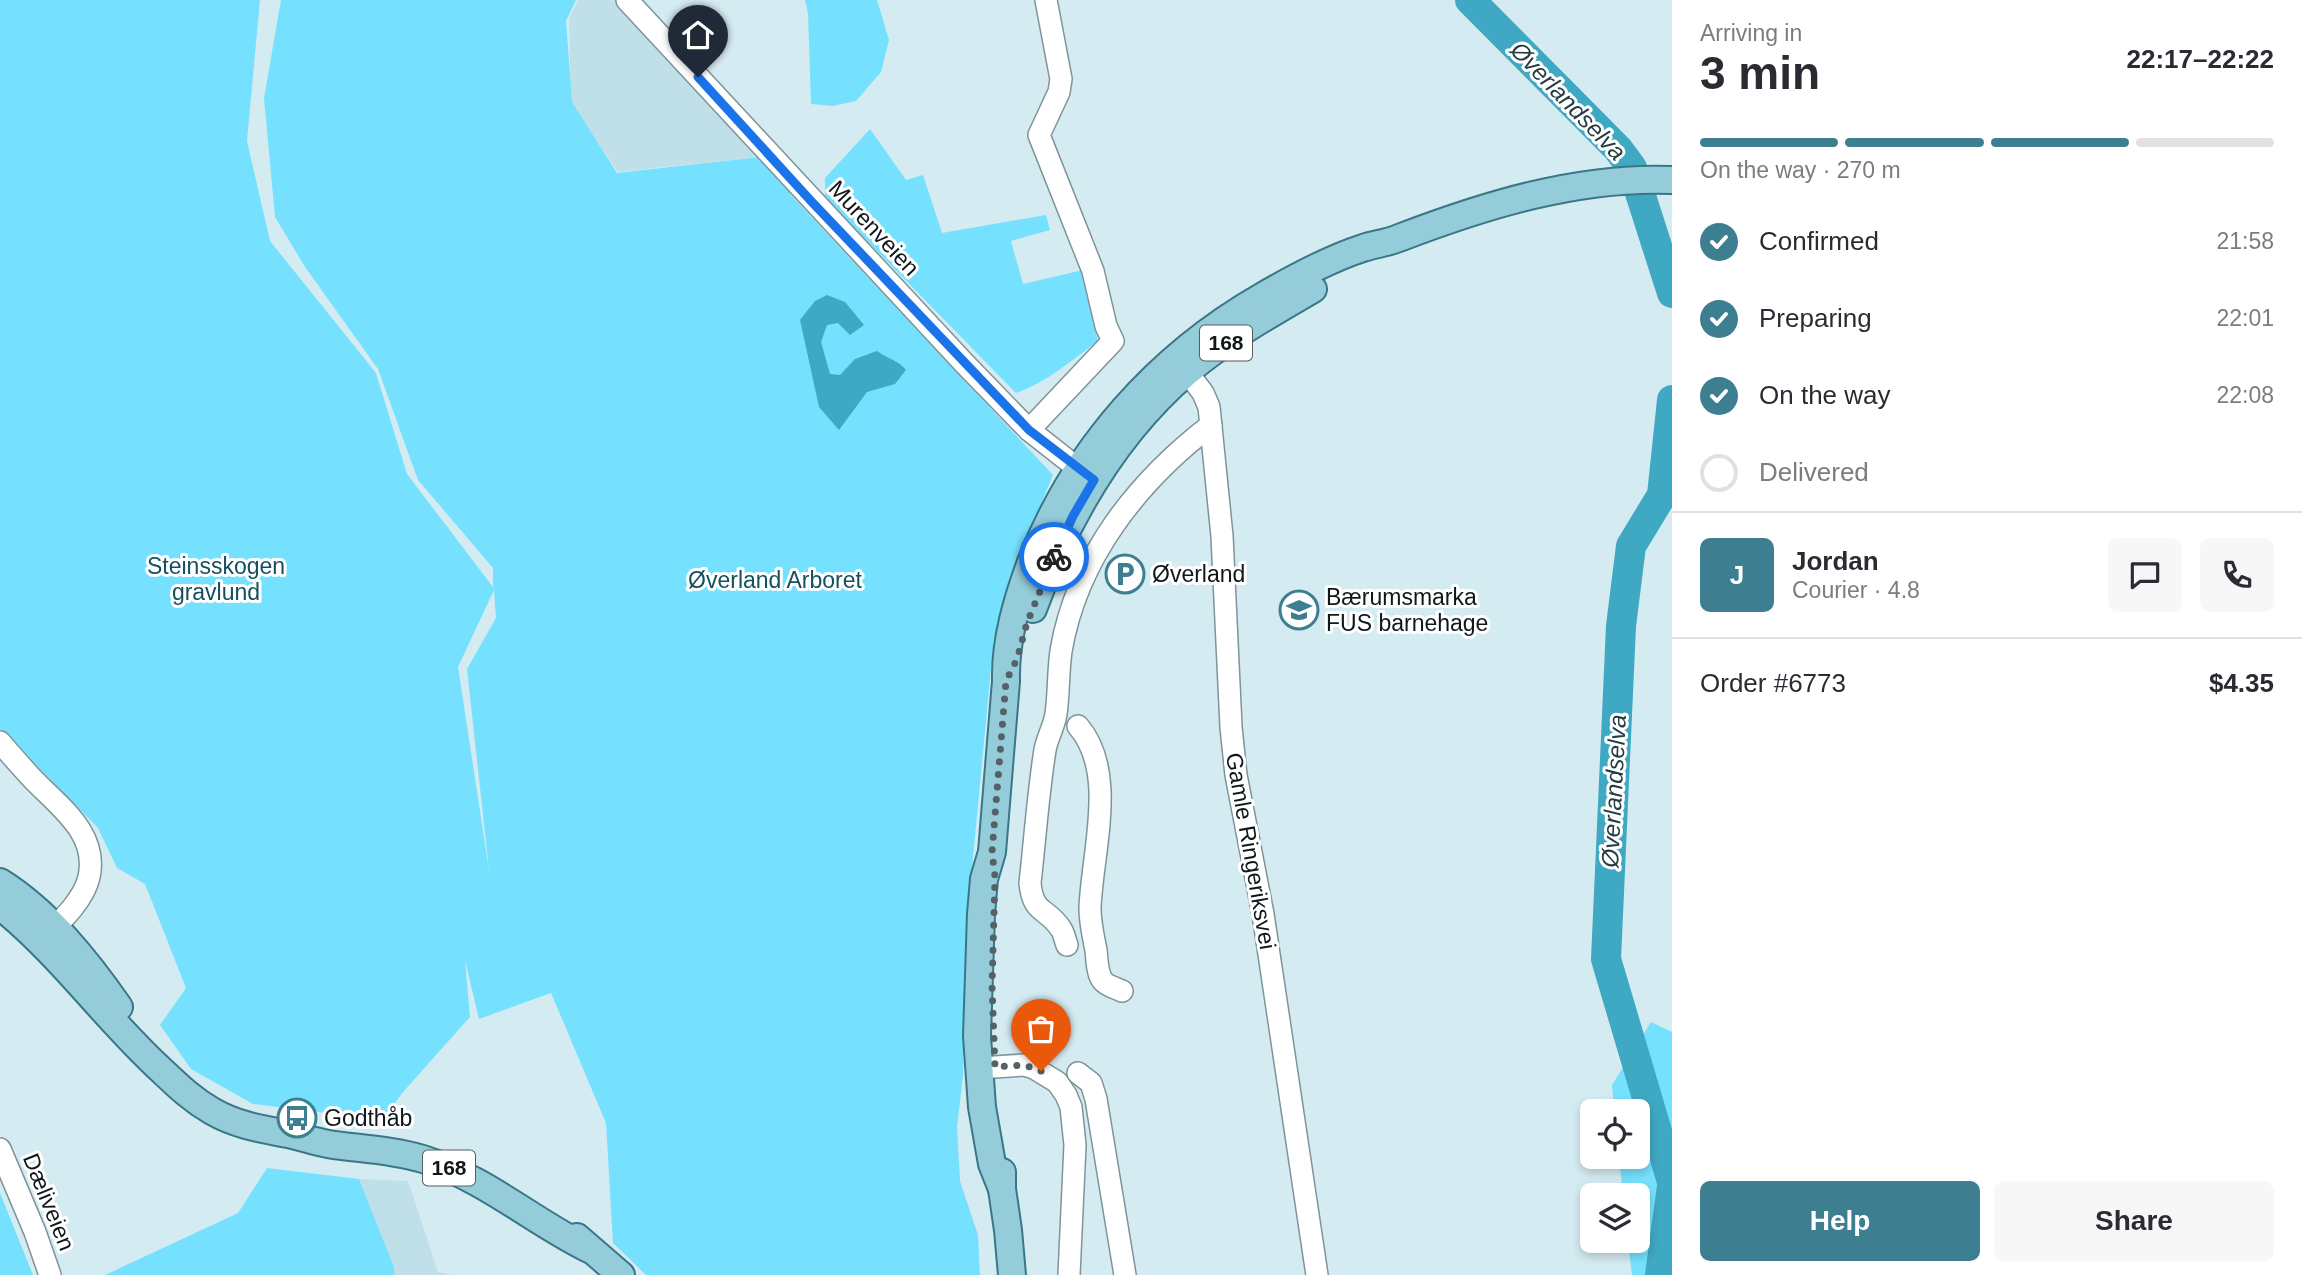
<!DOCTYPE html>
<html lang="en">
<head>
<meta charset="utf-8">
<style>
	body { margin:0; font-family:Helvetica,sans-serif; background:#f7f7f7; color:#2b2b33; height:100vh; display:flex; flex-direction:column; font-size:26px; white-space:nowrap }
	* { box-sizing:border-box; margin:0 }
	p { font-size:23px; color:#7c7c81 }
	.icon { flex:none; width:38px; height:38px; fill:none; stroke:currentColor; stroke-width:2; stroke-linecap:round; stroke-linejoin:round }
	.map { position:relative; flex:1; overflow:hidden }
	.panel { display:flex; flex-direction:column; background:#fff; width:630px }
	.panel>* { flex:none }
	.buttons { position:absolute; left:1580px; top:1099px; display:grid; gap:14px }
	.buttons a { display:grid; place-items:center; width:70px; height:70px; border-radius:10px; background:#fff; box-shadow:0 4px 10px #0003; font-size:35px }
	.pin { position:absolute; display:grid; place-items:center; width:60px; height:60px; color:#fff; margin:-72px -30px; border-radius:50% 50% 50% 0; rotate:-45deg; box-shadow:0 0 7px #0007 }
	.pin .icon { rotate:45deg }
	.courier { position:absolute; display:grid; place-items:center; width:70px; height:70px; margin:-35px; border:5px solid #1a73e8; border-radius:50%; background:#fff; color:#222; box-shadow:0 2px 9px #0007 }
	.overview em { font-style:normal; font-weight:800 }
	.overview div { display:flex; flex-direction:column-reverse }
	.overview { display:flex; align-items:center; justify-content:space-between; height:119px; padding:0 28px }
	h1 { font-size:46px; font-weight:800; line-height:52px }
	.bar { display:grid; grid-template-columns:repeat(4,1fr); gap:10px 7px; align-content:center; height:84px; padding:0 28px }
	.bar i { height:9px; border-radius:5px; background:#e1e1e2 }
	.bar .selected { background:#3d7f91 }
	.bar p { grid-column:span 4 }
	.line { display:flex; align-items:center; gap:18px; padding:0 28px; border-top:2px solid #e1e1e2 }
	.line div { flex:1 }
	.round { display:grid; place-items:center; flex:none; width:74px; height:74px; border-radius:10px; background:#f7f7f7 }
	ol { padding:0 28px; list-style:none }
	li { display:flex; align-items:center; gap:21px; height:77px }
	li p { margin-inline-start:auto }
	li .icon { padding:7px; border-radius:50%; background:#3d7f91; color:#fff; stroke-width:4 }
	li:last-child { color:#7c7c81 }
	li i { width:38px; height:38px; border:4px solid #e1e1e2; border-radius:50% }
	.primary-button { display:flex; gap:14px; margin-top:auto; padding:14px 28px }
	.primary-button a { flex:1; height:80px; border-radius:10px; background:#3d7f91; color:#fff; font-size:28px; font-weight:800; line-height:80px; text-align:center }
	.primary-button a+a { background:#f7f7f7; color:#2b2b33 }
	main { display:flex; flex:1; min-height:0 }
	.map>svg:first-child { display:block }
	.built { fill:#c0e0e9 }
	.green { fill:#76e1fe; fill-rule:evenodd }
	.water { fill:#3fa8c2 }
	.lines { fill:none; stroke-linecap:round; stroke-linejoin:round }
	.river { stroke:#3fa8c2; stroke-width:30 }
	.minor-casing { stroke:#7f939a; stroke-width:24 }
	.major-casing { stroke:#397787; stroke-width:30 }
	.minor { stroke:#fff; stroke-width:21 }
	.major { stroke:#95ccda; stroke-width:26 }
	.done { stroke:#546165; stroke-width:7; stroke-dasharray:0 12.6 }
	.route { stroke:#1a73e8; stroke-width:9 }
	.labels { text-anchor:middle; stroke-width:6; stroke-linejoin:round; paint-order:stroke }
	.shield { fill:#fff; stroke:#575d5e; stroke-width:2 }
	.shield-label { font-size:21px; font-weight:bold; fill:#0f1719 }
	.street-label { font-size:23px; fill:#0f1719; stroke:#fff }
	.park-label { font-size:23px; fill:#15505e; stroke:#fff }
	.poi-label { font-size:23px; fill:#0f1719; stroke:#fff; text-anchor:start }
	.water-label { font-size:24px; font-style:italic; fill:#253c43; stroke:#fff }
</style>
</head>
<body>
<main>
<div class="map">
<svg width="1672" height="1275" viewBox="0 0 1672 1275">
	<rect width="100%" height="100%" fill="#d5ebf2"/>
	<g class="built">
		<path d="M578,0H614L760,157L618,172L571,103L569,19Z"/>
		<path d="M359,1179L408,1181L438,1272L453,1275H394V1267Z"/>
	</g>
	<g class="green">
		<path d="M0,0H260L247,141L270,241L376,373L407,474L493,587V568L418,480L378,369L305,267L275,217L264,98L281,0H576L566,21L572,102L617,173L760,157L802,189L790,194L1053,475L1022,550L994,637L969,900L963,1076L957,1127L960,1181L978,1235L980,1275H646L613,1243L606,1123L551,993L479,1019L465,960L470,1017L403,1092L383,1120L253,1104L191,1069L160,1025L186,988L145,884L117,868L98,828L0,729ZM494,590L496,618L467,669L489,870L458,667Z"/>
		<path d="M805,0H877L889,40L881,72L856,101L833,106L811,104L808,13Z"/>
		<path d="M870,129L906,180L923,175L942,233L1046,215L1050,230L1011,241L1023,284L1083,270L1098,341C1072,360 1046,383 1016,393L825,198V178Z"/>
		<path d="M1651,1022L1672,1032V1275H1632L1628,1241H1638V1195H1623L1619,1157H1638V1111H1614L1612,1085Z"/>
		<path d="M267,1168L359,1179L394,1267V1275H105L238,1213Z"/>
		<path d="M0,1193L33,1275H0Z"/>
	</g>
	<path class="water" d="M827,295L845,302L864,325L850,335L838,323L827,325L821,342L830,374L840,375L855,359L877,351C888,359 898,360 906,370L895,384L867,392L839,430L819,407L800,320L815,301Z"/>
	<g class="lines">
		<g class="river">
			<path d="M1470,0L1618,149L1632,168L1672,293"/>
			<path d="M1672,400L1662,495L1631,546L1621,626L1606,959L1672,1182"/>
			<path d="M1660,1275L1672,1186"/>
		</g>
		<defs>
			<g id="minor">
				<path d="M627,0L964,363L1029,430L1090,478"/>
				<path d="M1178,360L1203,393L1209,407L1222,536L1231,727L1236,775L1263,914L1317,1275"/>
				<path d="M1029,430L1113,341L1106,326L1093,271L1039,135L1059,92L1061,79L1046,0"/>
				<path d="M1078,726C1118,772 1092,852 1090,908C1090,922 1093,936 1096,950C1097,959 1097,974 1103,981C1107,986 1116,988 1122,991"/>
				<path d="M0,742C9,753 19,764 29,775C55,804 99,831 89,877C84,900 60,922 44,938"/>
				<path d="M1067,945C1065,940 1064,933 1061,929C1047,907 1033,915 1030,883C1035,839 1038,794 1045,750C1047,738 1054,727 1056,714C1059,693 1058,672 1061,651C1077,557 1138,481 1211,425"/>
				<path d="M979,1068L1024,1065L1034,1068L1057,1082L1066,1095L1071,1107L1075,1145L1069,1275"/>
				<path d="M1078,1073L1091,1083L1096,1099L1125,1275"/>
				<path d="M0,1149L35,1232L50,1275"/>
			</g>
			<g id="major">
				<path d="M1033,609C1066,519 1114,434 1188,371C1226,339 1270,314 1313,289"/>
				<path d="M0,882C48,912 87,961 119,1007"/>
				<path d="M0,906C59,953 104,1017 159,1068C176,1084 191,1099 212,1111C236,1125 261,1129 288,1134C303,1137 318,1143 334,1145C364,1149 393,1150 423,1159C485,1178 532,1221 589,1249"/>
				<path d="M1002,1172V1189L1008,1230L1012,1275"/>
				<path d="M1002,1189L992,1164L982,1107L977,1036L981,914L984,879L992,852L1006,681C1005,640 1017,600 1031,562C1075,449 1158,356 1263,296C1294,278 1329,259 1363,248C1375,244 1387,243 1399,238C1485,205 1579,176 1672,180"/>
				<path d="M577,1237L621,1275"/>
			</g>
		</defs>
		<use href="#minor" class="minor-casing"/>
		<use href="#major" class="major-casing"/>
		<use href="#minor" class="minor"/>
		<use href="#major" class="major"/>
	</g>
	<g class="lines">
		<path class="done" d="M1041,1071L1024,1065L995,1067L992,986L995,877L992,852L1006,681L1017,659L1027,623L1054,557"/>
		<path class="route" d="M698,77L811,201L1029,430L1094,480L1073,516L1054,557"/>
	</g>
	<defs>
		<symbol id="parking-ring" viewBox="-11 -11 22 22"><circle r="9.5" fill="#fff" stroke="#3d7f91" stroke-width="1.5"/><path d="M-3.5-5.5H1a3.5 3.5 0 0 1 0 7H-1V5.5H-3.5ZM-1-3.4V-.6H.8a1.4 1.4 0 0 0 0-2.8Z" fill="#3d7f91"/></symbol>
		<symbol id="school-ring" viewBox="-11 -11 22 22"><circle r="9.5" fill="#fff" stroke="#3d7f91" stroke-width="1.5"/><path d="M0-5L7-2L0 1L-7-2ZM-4 1L0 2.5L4 1V4Q0 6-4 4Z" fill="#3d7f91"/></symbol>
		<symbol id="bus-ring" viewBox="-11 -11 22 22"><circle r="9.5" fill="#fff" stroke="#3d7f91" stroke-width="1.5"/><path d="M-5-6H5V4H4V6H2V4H-2V6H-4V4H-5ZM-3.5-4V0h7V-4ZM-3.5 1.2v1.5H-2V1.2ZM2 1.2v1.5H3.5V1.2Z" fill="#3d7f91"/></symbol>
	</defs>
	<g fill-rule="evenodd">
		<use href="#parking-ring" x="1103" y="552" width="44" height="44"/>
		<use href="#school-ring" x="1277" y="588" width="44" height="44"/>
		<use href="#bus-ring" x="275" y="1096" width="44" height="44"/>
	</g>
	<g class="labels">
		<g class="shield">
			<rect x="1200" y="325.5" width="52" height="35" rx="5"/>
			<rect x="423" y="1150.5" width="52" height="35" rx="5"/>
		</g>
		<g class="shield-label">
			<text x="1226" y="350">168</text>
			<text x="449" y="1175">168</text>
		</g>
		<g class="street-label">
			<text transform="translate(874 228) rotate(47)" y="8">Murenveien</text>
			<text transform="translate(1251 851) rotate(80)" y="8">Gamle Ringeriksvei</text>
			<text transform="translate(49 1202) rotate(68)" y="8">Dæliveien</text>
		</g>
		<g class="park-label">
			<text x="216" y="574">Steinsskogen<tspan x="216" dy="26">gravlund</tspan></text>
			<text x="775" y="588">Øverland Arboret</text>
		</g>
		<g class="poi-label">
			<text x="1152" y="582">Øverland</text>
			<text x="1326" y="605">Bærumsmarka<tspan x="1326" dy="26">FUS barnehage</tspan></text>
			<text x="324" y="1126">Godthåb</text>
		</g>
		<g class="water-label">
			<text transform="translate(1568 101) rotate(46)" y="8">Øverlandselva</text>
			<text transform="translate(1614 791) rotate(-87)" y="8">Øverlandselva</text>
		</g>
	</g>
</svg>
<div class="buttons">
<a><svg class="icon" aria-label="locate" viewBox="0 0 24 24"><circle cx="12" cy="12" r="6"/><path d="M12 2v4M12 18v4M2 12h4M18 12h4"/></svg></a>
<a><svg class="icon" aria-label="layers" viewBox="0 0 24 24"><path d="M12 4l9 5-9 5-9-5zM3 14l9 5 9-5"/></svg></a>
</div>
<div class="pin" style="left:1041px;top:1071px;background:#ea580c"><svg class="icon" aria-label="bag" viewBox="0 0 24 24"><path d="M5 8h14l-1 12H6zM9 8a3 3 0 0 1 6 0"/></svg></div>
<div class="pin" style="left:698px;top:77px;background:#1f2937"><svg class="icon" aria-label="home" viewBox="0 0 24 24"><path d="M3 11l9-7 9 7M6 9v11h12V9"/></svg></div>
<div class="courier" style="left:1054px;top:557px"><svg class="icon" aria-label="bike" viewBox="0 0 24 24"><circle cx="6" cy="16" r="4"/><circle cx="18" cy="16" r="4"/><path d="M6 16l4-8h5l3 8M10 8l3 8H6M13 5h3"/></svg></div>
</div>
<section class="panel">
<div class="overview"><div><h1>3 min</h1><p>Arriving in</p></div><em>22:17–22:22</em></div>
<div class="bar"><i class="selected"></i><i class="selected"></i><i class="selected"></i><i></i><p>On the way · 270 m</p></div>
<ol>
<li><svg class="icon" aria-label="check" viewBox="0 0 24 24"><path d="M5 12l5 5 9-10"/></svg>Confirmed<p>21:58</p></li>
<li><svg class="icon" aria-label="check" viewBox="0 0 24 24"><path d="M5 12l5 5 9-10"/></svg>Preparing<p>22:01</p></li>
<li><svg class="icon" aria-label="check" viewBox="0 0 24 24"><path d="M5 12l5 5 9-10"/></svg>On the way<p>22:08</p></li>
<li><i></i>Delivered</li>
</ol>
<div class="line" style="height:126px"><b class="round" style="background:#3d7f91;color:#fff">J</b><div><b>Jordan</b><p>Courier · 4.8</p></div><a class="round"><svg class="icon" aria-label="chat" viewBox="0 0 24 24"><path d="M4 5h16v11H9l-5 4z"/></svg></a><a class="round"><svg class="icon" aria-label="phone" viewBox="0 0 24 24"><path d="M5 4h4l2 5-3 2q2 4 5 5l2-3 5 2v4C11 20 4 13 5 4z"/></svg></a></div>
<div class="line" style="height:91px"><div>Order #6773</div><b>$4.35</b></div>
<div class="primary-button"><a>Help</a><a>Share</a></div>
</section>
</main>
</body>
</html>
